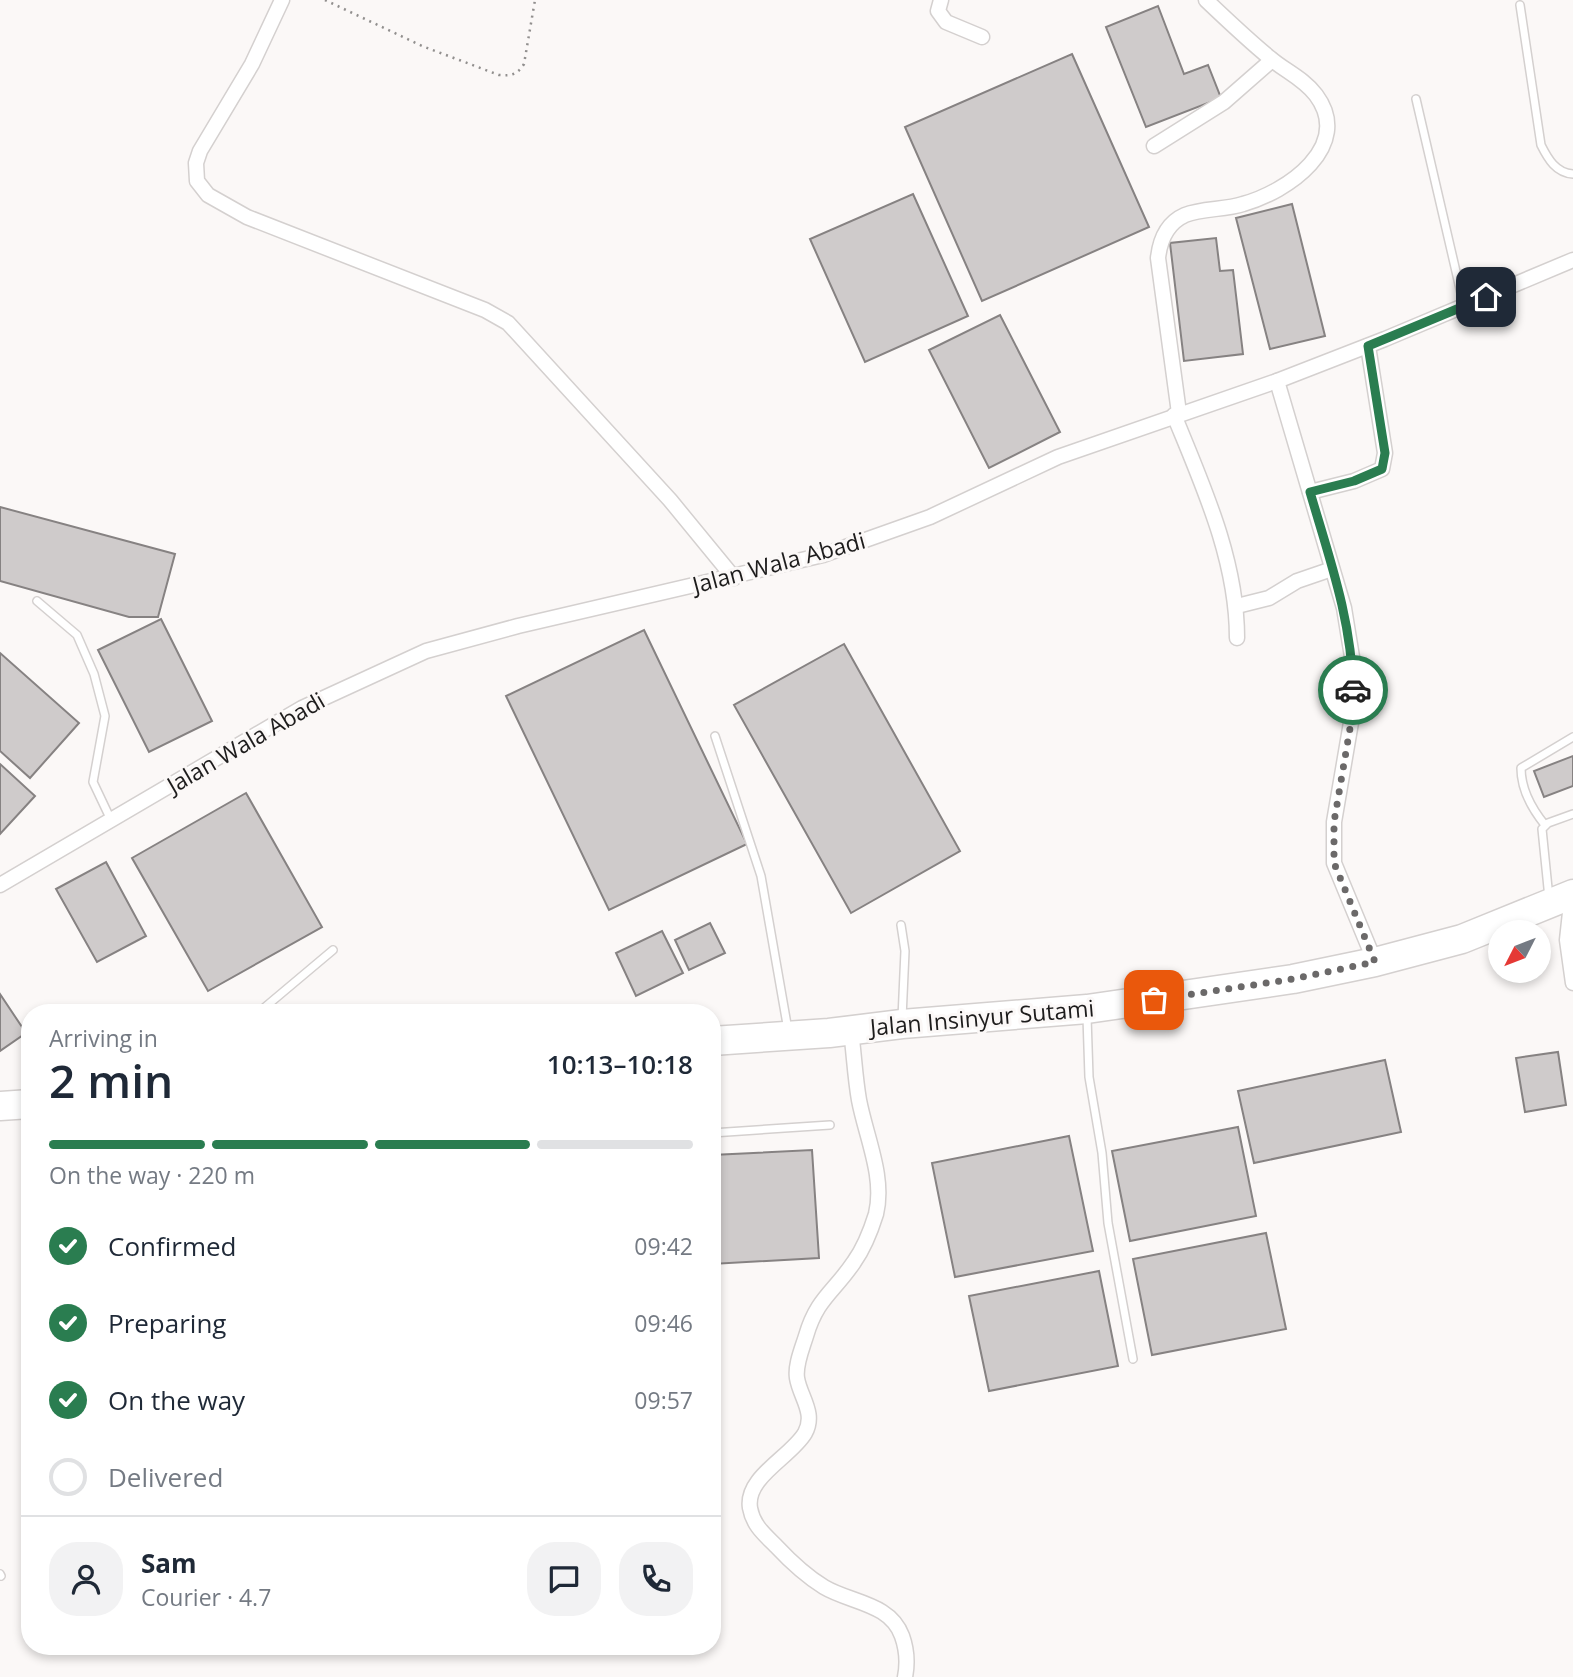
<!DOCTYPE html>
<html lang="en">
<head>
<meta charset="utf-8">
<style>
	body { margin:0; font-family:"Open Sans",sans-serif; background:#f2f2f3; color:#1f2937; height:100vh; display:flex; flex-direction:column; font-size:26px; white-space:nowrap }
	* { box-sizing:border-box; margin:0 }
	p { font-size:23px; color:#747a83 }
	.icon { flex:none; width:38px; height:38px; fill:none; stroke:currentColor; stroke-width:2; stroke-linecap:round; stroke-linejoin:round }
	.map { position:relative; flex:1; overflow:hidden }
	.drawer { position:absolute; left:21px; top:1004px; width:700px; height:651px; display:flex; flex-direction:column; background:#fff; border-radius:28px; box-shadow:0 4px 10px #0003 }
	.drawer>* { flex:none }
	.needle { width:46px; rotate:228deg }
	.tools { position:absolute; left:1488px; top:920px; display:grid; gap:14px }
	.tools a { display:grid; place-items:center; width:63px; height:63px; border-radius:50%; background:#fff; box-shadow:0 4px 10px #0003; font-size:35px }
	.pin { position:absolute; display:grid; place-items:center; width:60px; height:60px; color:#fff; margin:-30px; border-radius:14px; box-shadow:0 4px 10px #0006 }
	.courier { position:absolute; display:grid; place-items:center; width:70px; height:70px; margin:-35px; border:5px solid #2a7d50; border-radius:50%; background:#fff; color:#222; box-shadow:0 2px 9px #0007 }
	.headline em { font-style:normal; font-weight:600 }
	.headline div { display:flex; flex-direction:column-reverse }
	.headline { display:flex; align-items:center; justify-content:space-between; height:119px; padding:0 28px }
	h1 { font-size:46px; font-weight:600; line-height:52px }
	.bar { display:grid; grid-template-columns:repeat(4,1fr); gap:10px 7px; align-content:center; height:84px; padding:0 28px }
	.bar i { height:9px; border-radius:5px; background:#e0e1e3 }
	.bar .on { background:#2a7d50 }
	.bar p { grid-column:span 4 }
	.line { display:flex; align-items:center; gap:18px; padding:0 28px; border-top:2px solid #e0e1e3 }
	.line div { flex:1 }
	.round { display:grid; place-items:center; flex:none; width:74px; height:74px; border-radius:28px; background:#f2f2f3 }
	ol { padding:0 28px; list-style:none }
	li { display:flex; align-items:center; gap:21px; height:77px }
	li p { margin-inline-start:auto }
	li .icon { padding:7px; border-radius:50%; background:#2a7d50; color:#fff; stroke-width:4 }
	li:last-child { color:#747a83 }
	li i { width:38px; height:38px; border:4px solid #e0e1e3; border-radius:50% }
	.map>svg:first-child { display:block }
	.building { fill:#cfcbcb; stroke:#868282; stroke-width:2 }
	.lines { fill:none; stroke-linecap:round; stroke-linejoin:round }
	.lane-casing { stroke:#d4d0cf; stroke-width:10 }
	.street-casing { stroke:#d4d0cf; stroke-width:17 }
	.highway-casing { stroke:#d4d0cf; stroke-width:31 }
	.path { stroke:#918f8e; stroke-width:2.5; stroke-dasharray:2 5; stroke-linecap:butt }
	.lane { stroke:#fff; stroke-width:7 }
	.street { stroke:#fff; stroke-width:14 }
	.highway { stroke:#fff; stroke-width:28 }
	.done { stroke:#6b6969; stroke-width:7; stroke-dasharray:0 12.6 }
	.route { stroke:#2a7d50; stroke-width:9 }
	.labels { text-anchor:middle; stroke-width:6; stroke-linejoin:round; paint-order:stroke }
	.street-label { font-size:23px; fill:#1d1c1c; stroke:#fbf8f7 }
</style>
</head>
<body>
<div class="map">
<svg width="1573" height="1677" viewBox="0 0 1573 1677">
	<rect width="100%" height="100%" fill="#fbf8f7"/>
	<g class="building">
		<path d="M1158,6L1184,74L1208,65L1221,98L1146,127L1106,27Z"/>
		<path d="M1072,54L1149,227L982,301L905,127Z"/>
		<path d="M913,194L968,316L865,362L810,239Z"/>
		<path d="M1292,204L1325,336L1270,349L1236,218Z"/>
		<path d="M1216,238L1220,271L1233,270L1243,354L1184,361L1170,243Z"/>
		<path d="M1000,315L1060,432L989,468L929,350Z"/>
		<path d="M0,507L175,554L158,617H129L0,581Z"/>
		<path d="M161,619L212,721L149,752L98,650Z"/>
		<path d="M644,630L747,844L609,910L506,696Z"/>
		<path d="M844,644L960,851L851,913L734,705Z"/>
		<path d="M0,653L79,723L30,778L0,751Z"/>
		<path d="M1573,756V786L1544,797L1534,771Z"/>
		<path d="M0,764L35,796L0,834Z"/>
		<path d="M246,793L322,927L208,991L132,858Z"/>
		<path d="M106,862L146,936L97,962L56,889Z"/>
		<path d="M710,923L725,953L689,970L675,940Z"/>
		<path d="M662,931L683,973L636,996L616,953Z"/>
		<path d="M0,994L26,1033L0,1051Z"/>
		<path d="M1558,1052L1566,1105L1525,1112L1516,1058Z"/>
		<path d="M1385,1060L1401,1132L1254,1163L1238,1091Z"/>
		<path d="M1238,1127L1256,1216L1130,1241L1112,1151Z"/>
		<path d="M1069,1136L1093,1251L955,1277L932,1163Z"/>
		<path d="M812,1150L819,1258L712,1264V1155Z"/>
		<path d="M1266,1233L1286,1329L1152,1355L1133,1259Z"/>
		<path d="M1099,1271L1118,1366L989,1391L969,1296Z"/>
	</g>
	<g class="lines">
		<defs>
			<g id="lane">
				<path d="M1520,5L1541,145C1548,159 1556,173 1573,174"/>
				<path d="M1416,99L1464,306"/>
				<path d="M37,601L77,635L94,674L105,716L93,782L111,820"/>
				<path d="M715,736L761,876L788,1030"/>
				<path d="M1545,825C1532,809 1521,789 1521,768L1573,737"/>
				<path d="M1549,898L1542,829L1548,823L1573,814"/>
				<path d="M901,925L905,951L902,1018"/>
				<path d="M258,1013L333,950"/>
				<path d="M1087,1017L1089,1077L1102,1153L1108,1223L1133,1359"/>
				<path d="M712,1133L830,1125"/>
				<path d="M0,1574L1,1576"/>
			</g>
			<g id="street">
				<path d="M282,0L252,64L200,151L196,163L197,181L208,195L247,217L485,310L508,323L670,500L734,578"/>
				<path d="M941,0L938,11L946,22L982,37"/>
				<path d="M1154,146L1224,102L1272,60"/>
				<path d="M1277,381L1344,608L1353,663L1354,705L1334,822V863L1375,962"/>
				<path d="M1179,413L1158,258C1160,240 1167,223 1185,215C1202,208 1225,210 1243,204C1287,192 1354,146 1316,95C1303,78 1285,71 1270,58C1248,40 1227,20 1206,0"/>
				<path d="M1174,415C1203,486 1237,560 1237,638"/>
				<path d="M1310,492L1354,481L1382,469L1385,453L1368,346"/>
				<path d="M1237,606L1269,598L1297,581L1332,569"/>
				<path d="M0,885L302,708L426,651L518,626L823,555L930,517L1058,457L1277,381L1385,339L1573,260"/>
				<path d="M1572,894L1567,940L1573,983"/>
				<path d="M851,1031C854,1054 855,1077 859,1100C866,1137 885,1177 876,1214C871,1230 864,1248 854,1262C834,1292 817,1298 806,1336C802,1349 795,1365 797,1378C800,1397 816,1413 805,1433C791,1457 745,1477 750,1508C753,1525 764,1534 776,1546C791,1562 806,1576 824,1587C851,1603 890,1603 902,1636C907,1650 908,1662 905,1677"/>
			</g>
			<g id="highway">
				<path d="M712,1041L829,1033L902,1024L1087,1009L1293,979L1375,962L1462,939L1573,894"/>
				<path d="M0,1106L30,1104"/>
			</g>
		</defs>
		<use href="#lane" class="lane-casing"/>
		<use href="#street" class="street-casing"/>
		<use href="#highway" class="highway-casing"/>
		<path class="path" d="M325,0L422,46L499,75C511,76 517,75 524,64L535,0"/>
		<use href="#lane" class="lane"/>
		<use href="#street" class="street"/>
		<use href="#highway" class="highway"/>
	</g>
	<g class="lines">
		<path class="done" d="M1154,1000L1293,979L1375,962L1334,863V822L1354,705L1353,690"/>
		<path class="route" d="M1353,690C1352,621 1329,557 1310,492L1354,481L1382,469L1385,453L1368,346L1486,297"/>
	</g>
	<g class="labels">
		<g class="street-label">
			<text transform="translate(779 563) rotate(-15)" y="8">Jalan Wala Abadi</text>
			<text transform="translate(246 743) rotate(-30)" y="8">Jalan Wala Abadi</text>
			<text transform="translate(982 1018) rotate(-5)" y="8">Jalan Insinyur Sutami</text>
		</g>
	</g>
</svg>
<div class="tools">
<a><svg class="needle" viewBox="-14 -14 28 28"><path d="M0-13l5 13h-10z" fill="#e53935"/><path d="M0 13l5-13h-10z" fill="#747a83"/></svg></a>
</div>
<div class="pin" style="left:1154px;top:1000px;background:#ea580c"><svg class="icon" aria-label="bag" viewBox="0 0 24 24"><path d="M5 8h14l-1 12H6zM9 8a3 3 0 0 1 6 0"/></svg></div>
<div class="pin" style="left:1486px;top:297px;background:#1f2937"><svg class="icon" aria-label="home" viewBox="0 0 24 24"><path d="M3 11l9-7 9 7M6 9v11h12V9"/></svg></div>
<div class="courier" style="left:1353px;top:690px"><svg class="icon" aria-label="car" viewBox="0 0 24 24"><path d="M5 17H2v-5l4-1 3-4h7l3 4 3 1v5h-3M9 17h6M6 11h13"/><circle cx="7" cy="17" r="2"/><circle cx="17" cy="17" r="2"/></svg></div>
<section class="drawer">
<div class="headline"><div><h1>2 min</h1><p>Arriving in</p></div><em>10:13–10:18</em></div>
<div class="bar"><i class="on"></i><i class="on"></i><i class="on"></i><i></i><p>On the way · 220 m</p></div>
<ol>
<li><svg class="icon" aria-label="check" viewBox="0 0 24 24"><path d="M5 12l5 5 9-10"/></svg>Confirmed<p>09:42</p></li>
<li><svg class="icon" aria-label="check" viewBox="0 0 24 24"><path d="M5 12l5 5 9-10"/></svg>Preparing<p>09:46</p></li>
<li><svg class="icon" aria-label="check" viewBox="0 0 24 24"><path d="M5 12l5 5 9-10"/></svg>On the way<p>09:57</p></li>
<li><i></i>Delivered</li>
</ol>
<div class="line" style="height:126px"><a class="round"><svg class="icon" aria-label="person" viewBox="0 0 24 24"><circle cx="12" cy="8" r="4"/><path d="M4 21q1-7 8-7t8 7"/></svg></a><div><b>Sam</b><p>Courier · 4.7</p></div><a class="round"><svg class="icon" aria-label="chat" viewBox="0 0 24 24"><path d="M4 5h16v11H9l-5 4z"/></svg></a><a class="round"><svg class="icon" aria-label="phone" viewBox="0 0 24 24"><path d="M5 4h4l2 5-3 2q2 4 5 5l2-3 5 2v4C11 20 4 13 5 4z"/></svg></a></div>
</section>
</div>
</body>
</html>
